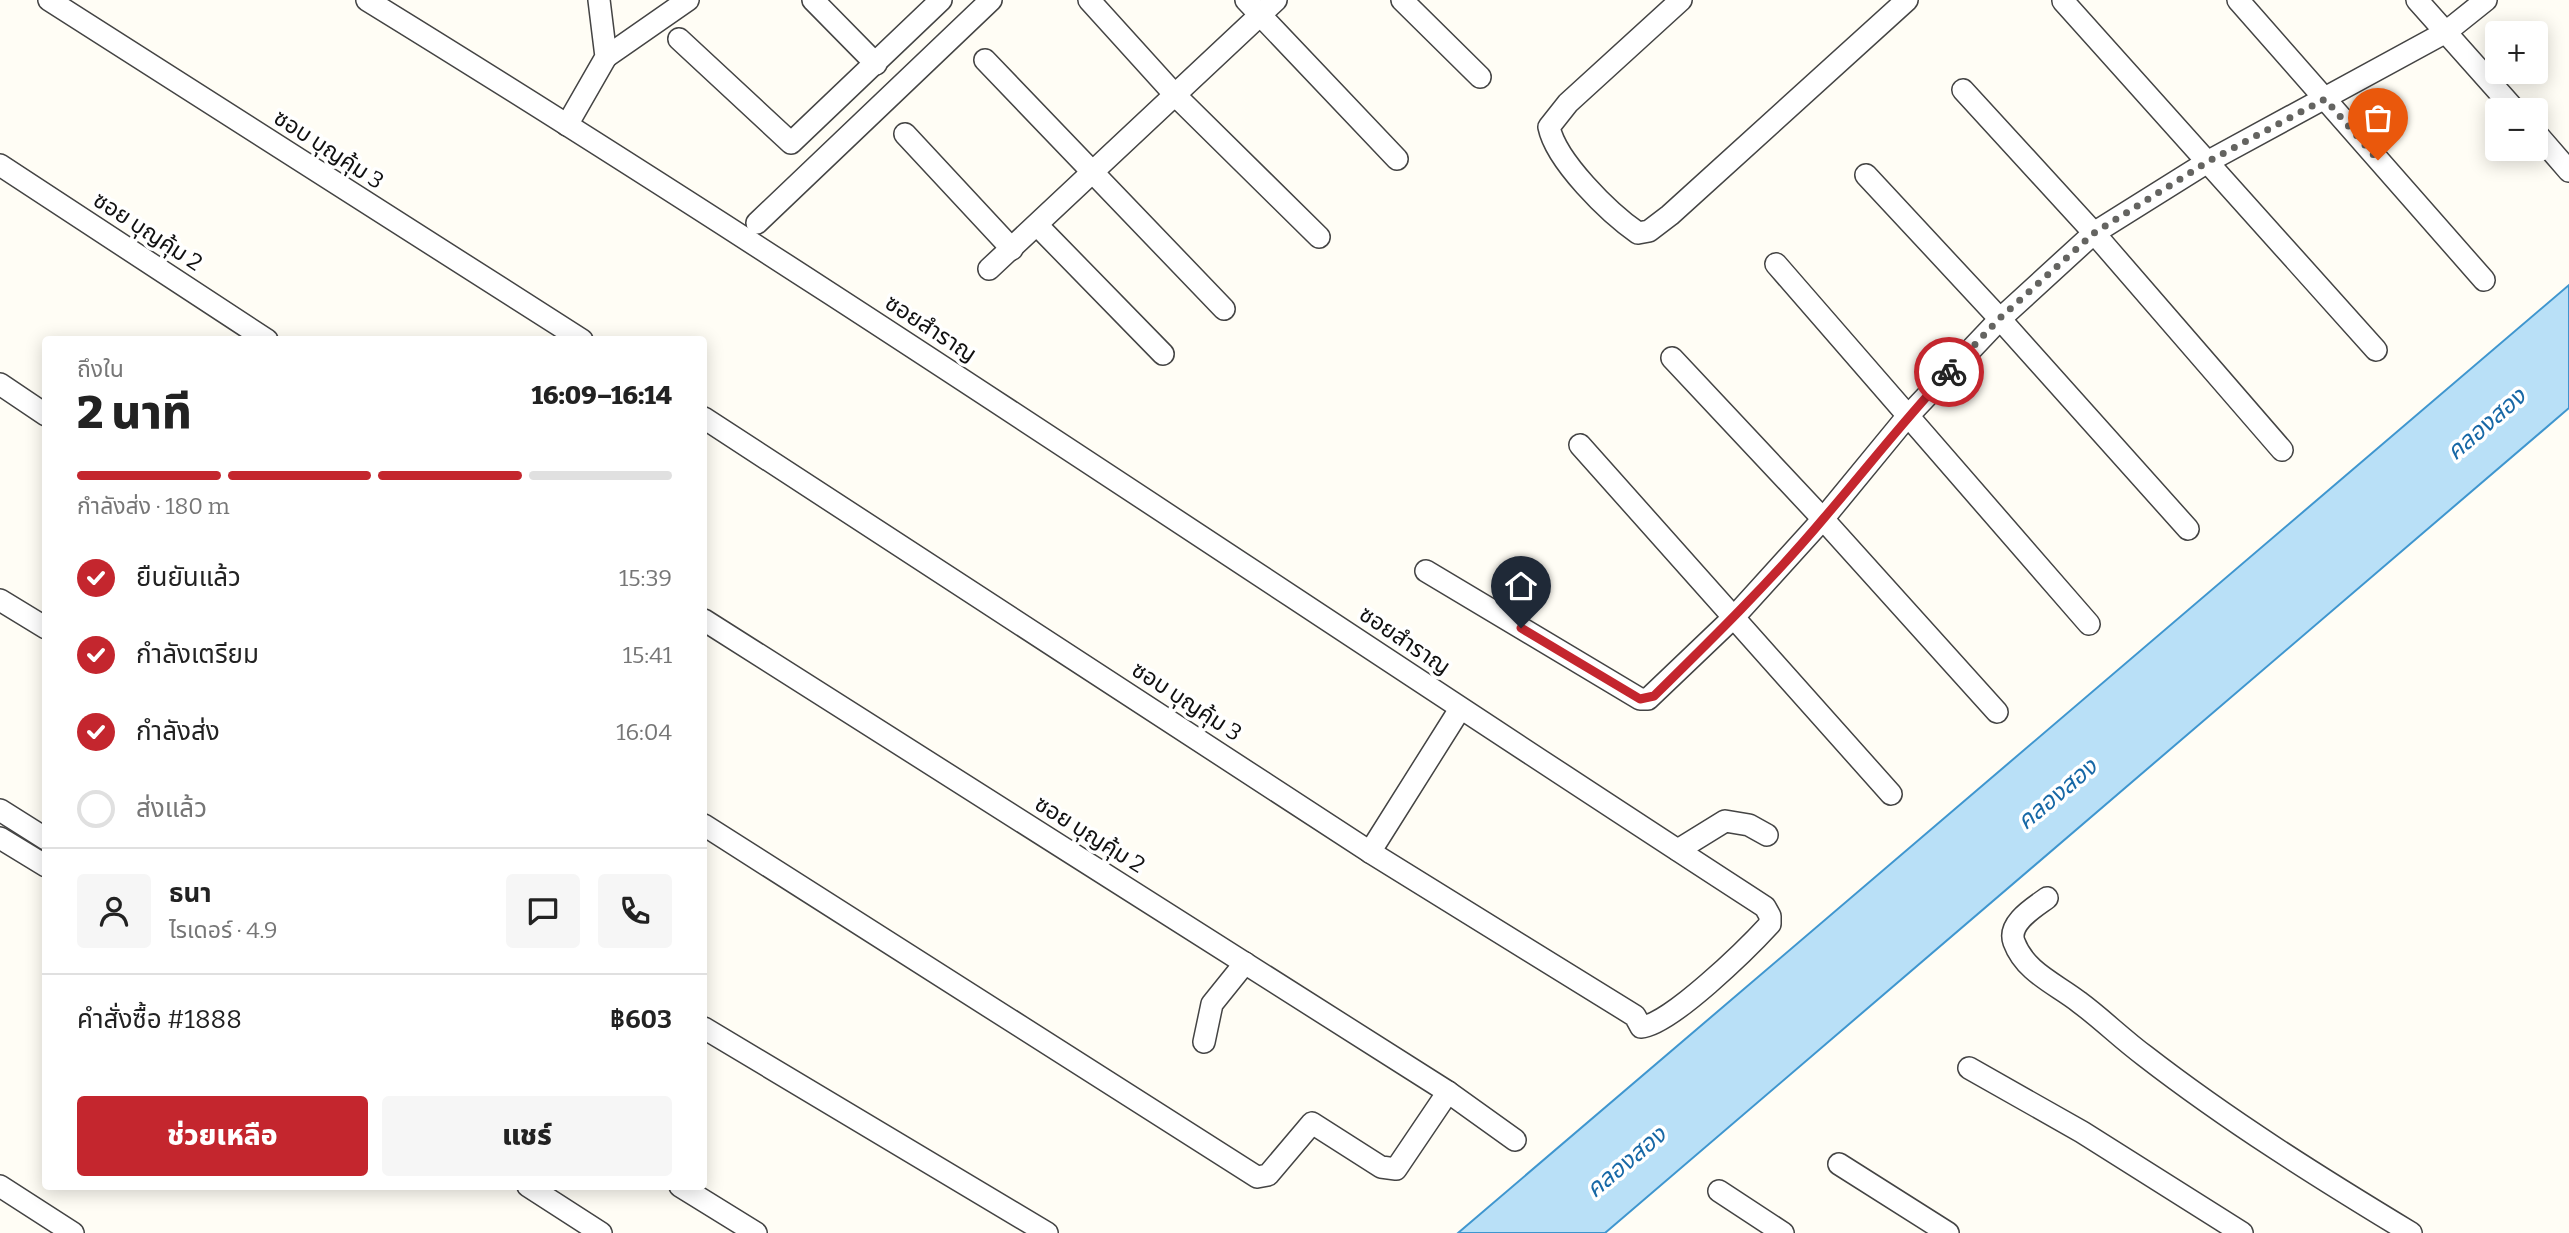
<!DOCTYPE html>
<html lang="th">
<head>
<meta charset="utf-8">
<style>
	body { margin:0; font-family:Bitter,"Noto Sans Thai",serif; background:#f6f6f6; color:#222; height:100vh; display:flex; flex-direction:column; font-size:26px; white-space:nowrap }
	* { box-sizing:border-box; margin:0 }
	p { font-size:23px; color:#767676 }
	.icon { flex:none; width:38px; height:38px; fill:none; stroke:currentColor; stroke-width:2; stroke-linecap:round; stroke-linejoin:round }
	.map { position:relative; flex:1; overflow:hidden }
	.drawer { position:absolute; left:42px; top:336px; width:665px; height:854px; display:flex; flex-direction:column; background:#fff; border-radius:7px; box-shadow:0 4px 18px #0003 }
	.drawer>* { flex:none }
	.controls { position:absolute; left:2485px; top:21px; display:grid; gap:14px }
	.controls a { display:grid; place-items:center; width:63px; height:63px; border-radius:7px; background:#fff; box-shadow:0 4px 18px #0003; font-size:35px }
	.pin { position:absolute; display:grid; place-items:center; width:60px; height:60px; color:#fff; margin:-72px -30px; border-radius:50% 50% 50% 0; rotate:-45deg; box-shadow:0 0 7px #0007 }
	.pin .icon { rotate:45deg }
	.courier { position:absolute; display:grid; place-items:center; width:70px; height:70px; margin:-35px; border:5px solid #c4262e; border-radius:50%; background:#fff; color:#222; box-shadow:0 2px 9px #0007 }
	.overview em { font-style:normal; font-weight:800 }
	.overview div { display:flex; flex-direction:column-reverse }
	.overview { display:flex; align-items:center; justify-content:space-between; height:119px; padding:0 35px }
	h1 { font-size:46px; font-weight:800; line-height:52px }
	.bar { display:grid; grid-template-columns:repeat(4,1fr); gap:10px 7px; align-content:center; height:84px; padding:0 35px }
	.bar i { height:9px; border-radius:5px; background:#e0e0e0 }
	.bar .selected { background:#c4262e }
	.bar p { grid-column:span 4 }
	.line { display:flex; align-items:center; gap:18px; padding:0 35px; border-top:2px solid #e0e0e0 }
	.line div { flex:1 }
	.round { display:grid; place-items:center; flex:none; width:74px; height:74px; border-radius:7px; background:#f6f6f6 }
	ol { padding:0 35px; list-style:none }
	li { display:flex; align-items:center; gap:21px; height:77px }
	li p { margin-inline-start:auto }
	li .icon { padding:7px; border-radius:50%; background:#c4262e; color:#fff; stroke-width:4 }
	li:last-child { color:#767676 }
	li i { width:38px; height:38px; border:4px solid #e0e0e0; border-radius:50% }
	.primary-button { display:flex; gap:14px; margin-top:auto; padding:14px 35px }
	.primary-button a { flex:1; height:80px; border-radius:7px; background:#c4262e; color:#fff; font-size:28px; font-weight:800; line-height:80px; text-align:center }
	.primary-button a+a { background:#f6f6f6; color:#222 }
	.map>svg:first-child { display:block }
	.water { fill:#b9e0f7; stroke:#3f96cf; stroke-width:2 }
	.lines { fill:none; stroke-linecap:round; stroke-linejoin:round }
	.minor-casing { stroke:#444; stroke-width:24 }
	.minor { stroke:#fff; stroke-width:21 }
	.done { stroke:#646461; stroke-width:7; stroke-dasharray:0 12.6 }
	.route { stroke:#c4262e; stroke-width:9 }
	.labels { text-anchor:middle; stroke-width:7; stroke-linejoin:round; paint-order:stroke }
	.street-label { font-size:23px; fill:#111; stroke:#fff }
	.water-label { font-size:24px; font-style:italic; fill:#1768a6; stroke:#fff }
</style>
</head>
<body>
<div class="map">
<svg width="2569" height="1233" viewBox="0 0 2569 1233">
	<rect width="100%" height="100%" fill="#fffdf5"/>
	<path class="water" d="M2569,285V408L1605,1233H1458Z"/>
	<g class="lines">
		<defs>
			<g id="minor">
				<path d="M49,0L582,340"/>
				<path d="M367,0C840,291 1299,605 1765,907L1770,916V924C1748,948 1670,1025 1641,1027L1635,1016L1370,852L704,418"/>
				<path d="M813,0L876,64"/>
				<path d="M1089,0L1176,96L1319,237"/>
				<path d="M1246,0L1397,159"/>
				<path d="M1402,0L1480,77"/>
				<path d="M1681,0L1568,103L1549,127C1556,161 1609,213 1638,233L1649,231L1670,215L1907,0"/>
				<path d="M2238,0L2484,280"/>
				<path d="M2417,0L2515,110"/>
				<path d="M2063,1L2376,350"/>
				<path d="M679,39L791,143L941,0"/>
				<path d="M606,57L688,0"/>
				<path d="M985,60L1224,309"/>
				<path d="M1963,90L2094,233L2282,450"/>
				<path d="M567,125L606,57L599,0"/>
				<path d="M2536,133L2569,171"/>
				<path d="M905,134L1012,249"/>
				<path d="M0,165L267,340"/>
				<path d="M1866,175L2000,319L2188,529"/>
				<path d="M757,223L991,0"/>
				<path d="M1037,225L1163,354"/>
				<path d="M1776,264L2089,624"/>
				<path d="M989,269L1276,0"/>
				<path d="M1672,358L1823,519L1997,712"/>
				<path d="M0,384L46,415"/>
				<path d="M1580,445L1891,794"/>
				<path d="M1426,571L1640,699H1648L1735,616L1823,519L1906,418L2000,319L2094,233L2209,161L2446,32L2486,0"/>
				<path d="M0,600L46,628"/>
				<path d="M704,620L1448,1092L1515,1140"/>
				<path d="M0,810L46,839"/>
				<path d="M704,825L1257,1177L1268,1175L1312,1123L1381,1167L1396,1169L1448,1092"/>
				<path d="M0,838L46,866"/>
				<path d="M1678,850L1725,821L1749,825L1767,835"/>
				<path d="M1370,852L1460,709"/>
				<path d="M2047,898C2035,907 2007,923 2014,942C2025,972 2056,984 2079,1002C2102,1019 2122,1039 2145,1056C2229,1121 2320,1178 2411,1233"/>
				<path d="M704,1028L1047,1233"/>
				<path d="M1204,1042L1212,1004L1245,963"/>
				<path d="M1969,1068L2082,1132L2242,1233"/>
				<path d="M1839,1164L1948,1233"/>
				<path d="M0,1186L73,1233"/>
				<path d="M528,1186L601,1233"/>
				<path d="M680,1186L756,1233"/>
				<path d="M1719,1191L1783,1233"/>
			</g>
		</defs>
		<use href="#minor" class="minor-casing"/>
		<use href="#minor" class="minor"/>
	</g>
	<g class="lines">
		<path class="done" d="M1949,372L2000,318L2094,233L2209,161L2325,99L2378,160"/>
		<path class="route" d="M1521,628L1640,699L1654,696C1712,639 1771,581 1824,518C1866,469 1905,419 1949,372"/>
	</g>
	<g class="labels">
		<g class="street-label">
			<text transform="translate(329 149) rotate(33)" y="8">ซอบ บุญคุ้ม 3</text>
			<text transform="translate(148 231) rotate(33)" y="8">ซอย บุญคุ้ม 2</text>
			<text transform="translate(931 328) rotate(33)" y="8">ซอยสำราญ</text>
			<text transform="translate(1405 640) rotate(34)" y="8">ซอยสำราญ</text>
			<text transform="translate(1187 701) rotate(33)" y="8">ซอบ บุญคุ้ม 3</text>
			<text transform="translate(1090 834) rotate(32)" y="8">ซอย บุญคุ้ม 2</text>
		</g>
		<g class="water-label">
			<text transform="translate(2486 424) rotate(-41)" y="8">คลองสอง</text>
			<text transform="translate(2057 794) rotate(-40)" y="8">คลองสอง</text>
			<text transform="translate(1626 1162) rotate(-40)" y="8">คลองสอง</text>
		</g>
	</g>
</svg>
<div class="controls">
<a>+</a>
<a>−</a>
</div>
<div class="pin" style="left:2378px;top:160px;background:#ea580c"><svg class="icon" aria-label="bag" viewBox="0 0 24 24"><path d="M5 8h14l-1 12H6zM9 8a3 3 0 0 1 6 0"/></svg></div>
<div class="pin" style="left:1521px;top:628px;background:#1f2937"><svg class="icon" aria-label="home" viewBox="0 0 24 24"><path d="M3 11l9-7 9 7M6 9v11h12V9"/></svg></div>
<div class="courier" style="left:1949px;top:372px"><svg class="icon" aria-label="bike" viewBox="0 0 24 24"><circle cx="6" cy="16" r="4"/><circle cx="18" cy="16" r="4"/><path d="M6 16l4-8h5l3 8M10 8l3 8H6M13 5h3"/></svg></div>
<section class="drawer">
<div class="overview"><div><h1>2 นาที</h1><p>ถึงใน</p></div><em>16:09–16:14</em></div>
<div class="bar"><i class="selected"></i><i class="selected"></i><i class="selected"></i><i></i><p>กำลังส่ง · 180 m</p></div>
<ol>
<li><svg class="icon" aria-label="check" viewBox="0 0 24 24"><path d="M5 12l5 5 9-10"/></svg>ยืนยันแล้ว<p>15:39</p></li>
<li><svg class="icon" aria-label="check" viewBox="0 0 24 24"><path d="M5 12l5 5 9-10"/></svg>กำลังเตรียม<p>15:41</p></li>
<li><svg class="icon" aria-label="check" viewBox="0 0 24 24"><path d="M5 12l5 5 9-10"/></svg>กำลังส่ง<p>16:04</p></li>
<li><i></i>ส่งแล้ว</li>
</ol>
<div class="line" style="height:126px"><a class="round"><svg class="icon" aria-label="person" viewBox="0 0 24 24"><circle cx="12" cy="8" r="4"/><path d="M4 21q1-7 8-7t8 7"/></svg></a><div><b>ธนา</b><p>ไรเดอร์ · 4.9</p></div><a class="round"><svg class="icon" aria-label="chat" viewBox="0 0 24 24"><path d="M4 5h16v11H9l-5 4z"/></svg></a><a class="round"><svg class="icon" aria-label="phone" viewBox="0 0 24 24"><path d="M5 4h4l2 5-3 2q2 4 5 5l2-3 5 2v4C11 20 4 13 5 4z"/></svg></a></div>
<div class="line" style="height:91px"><div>คำสั่งซื้อ #1888</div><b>฿603</b></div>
<div class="primary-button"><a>ช่วยเหลือ</a><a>แชร์</a></div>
</section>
</div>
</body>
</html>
